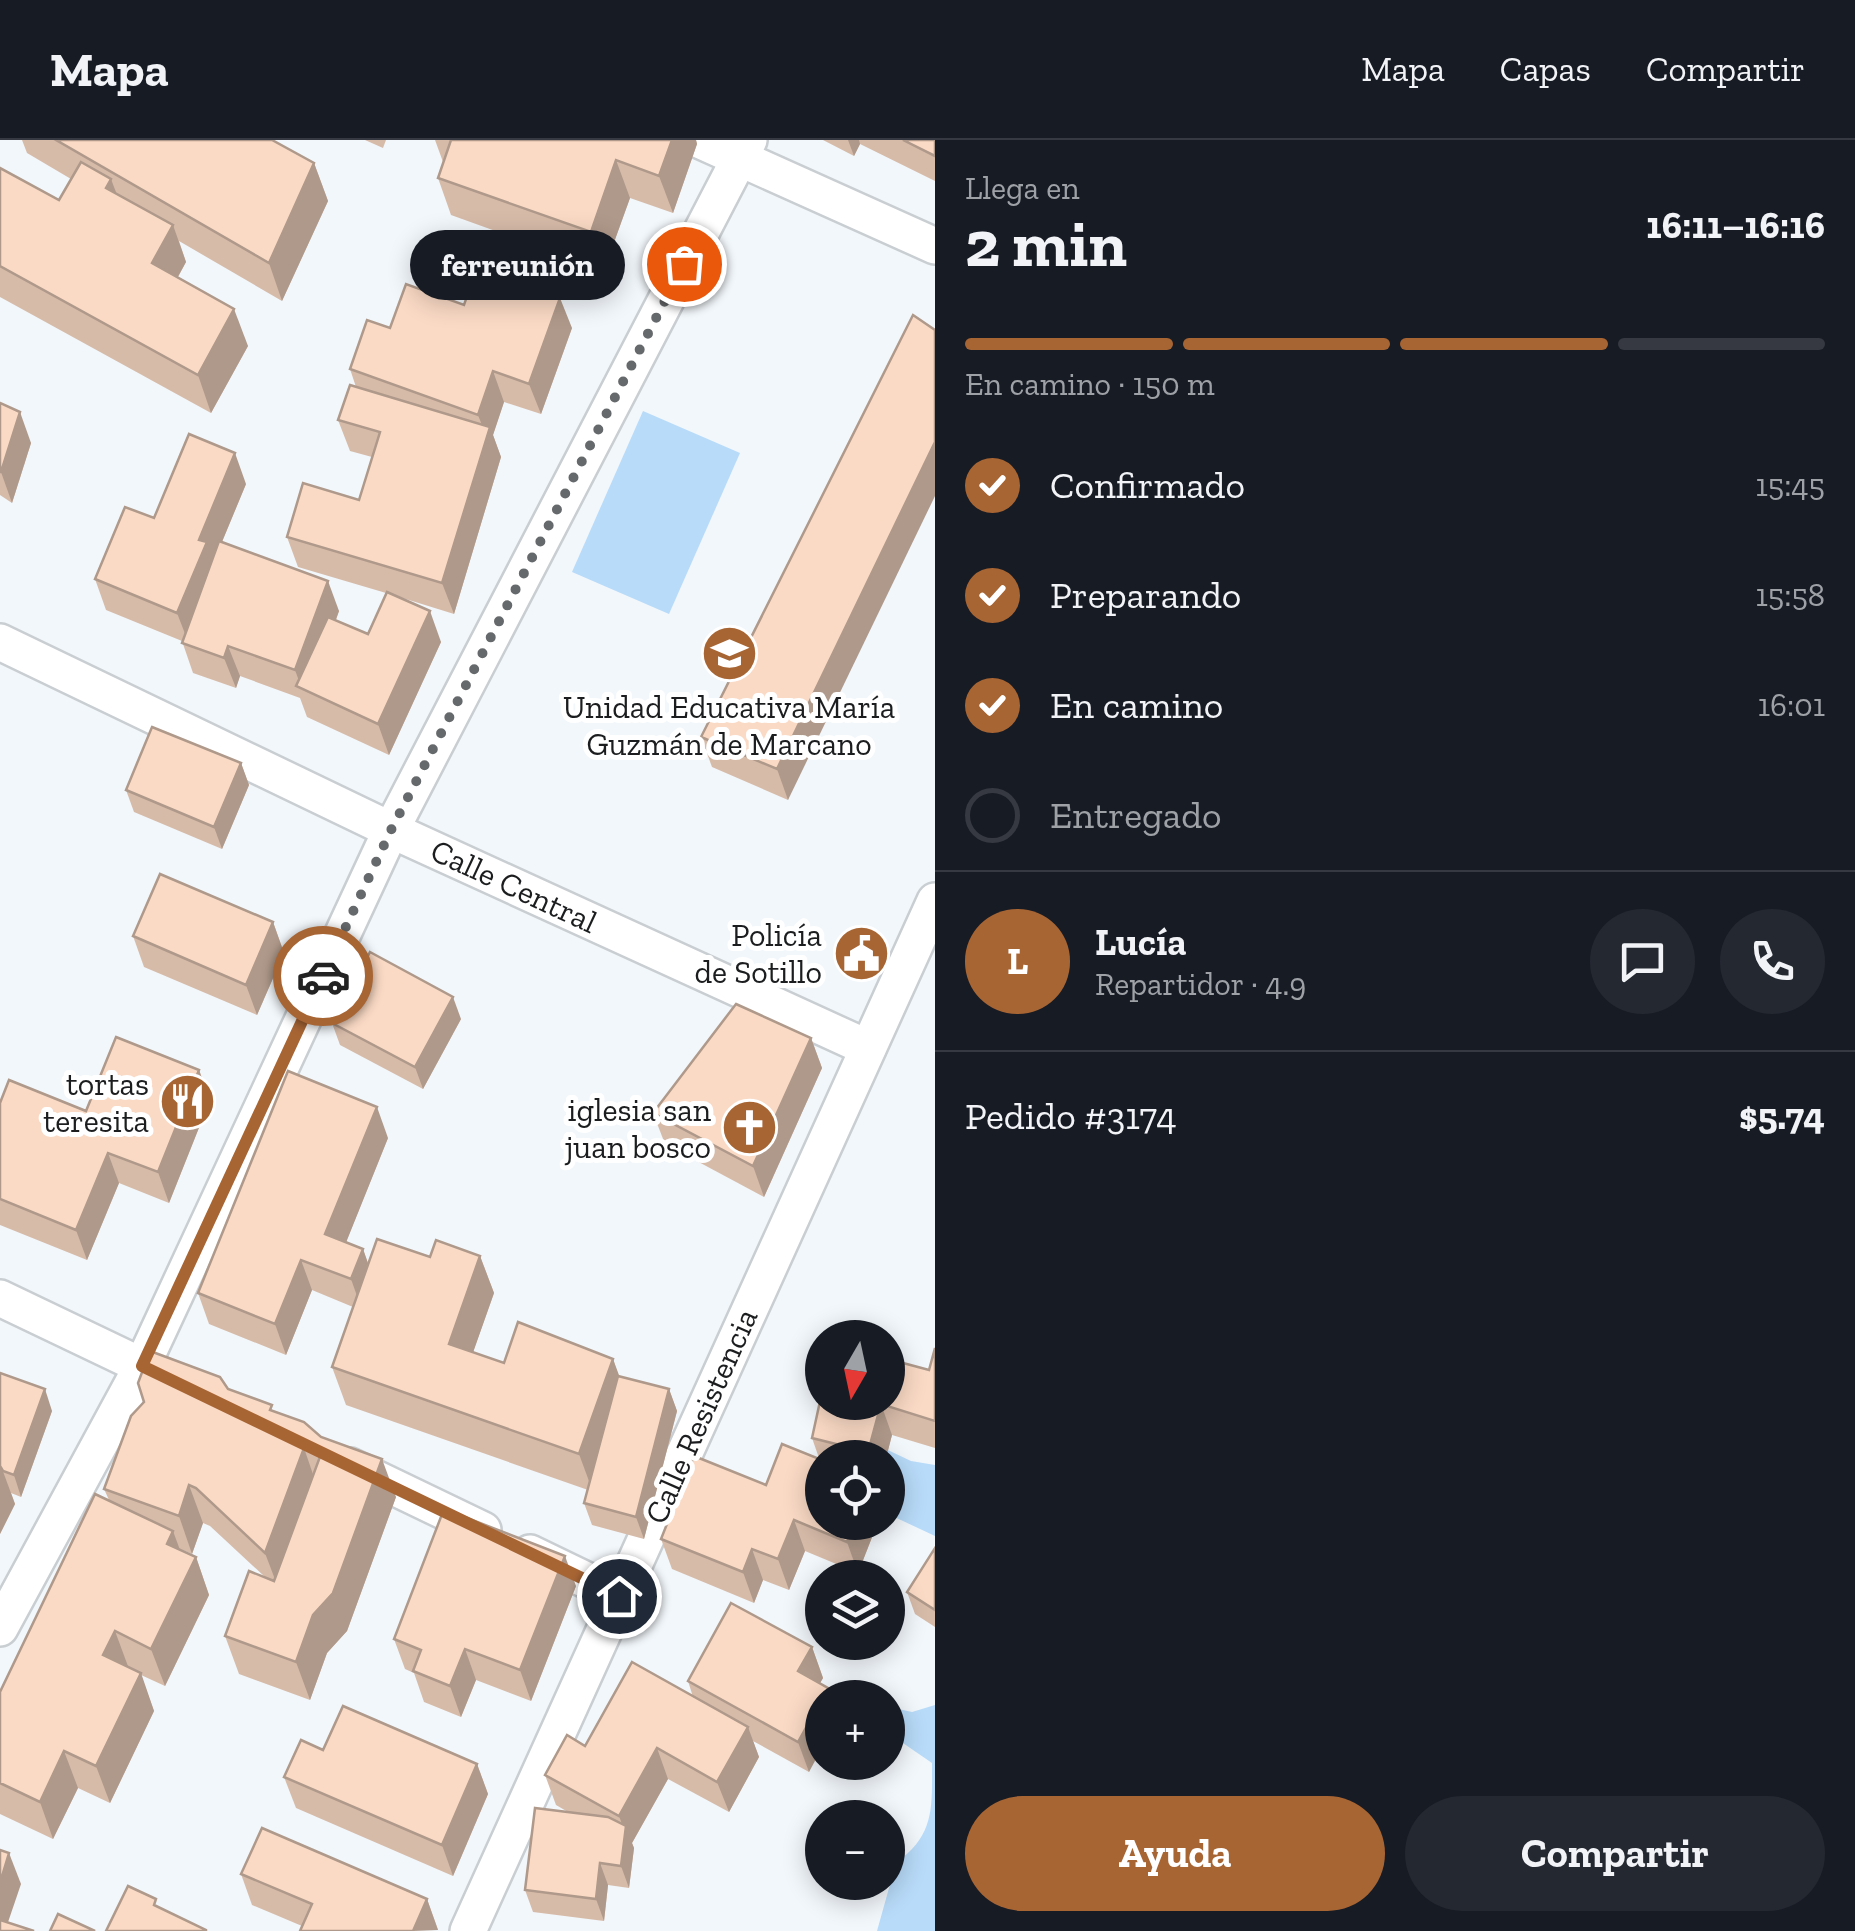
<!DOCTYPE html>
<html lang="es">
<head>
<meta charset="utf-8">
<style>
	body { margin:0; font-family:"Zilla Slab",serif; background:#242831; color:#f1f3f6; height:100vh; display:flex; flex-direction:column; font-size:38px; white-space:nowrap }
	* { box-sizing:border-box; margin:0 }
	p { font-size:32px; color:#9ea1a6 }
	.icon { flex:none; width:55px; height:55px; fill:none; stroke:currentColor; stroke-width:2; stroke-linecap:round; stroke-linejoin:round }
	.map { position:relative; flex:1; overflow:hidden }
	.side { display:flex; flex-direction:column; background:#171b24; width:920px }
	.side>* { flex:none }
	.needle { width:65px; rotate:189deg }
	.controls { position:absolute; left:805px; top:1180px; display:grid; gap:20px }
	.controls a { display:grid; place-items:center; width:100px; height:100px; border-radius:50%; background:#171b24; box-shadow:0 5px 25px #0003; font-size:50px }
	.pin { position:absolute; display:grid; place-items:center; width:85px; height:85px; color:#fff; margin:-42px; border:5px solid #fff; border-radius:50%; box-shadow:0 2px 10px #0007 }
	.courier { position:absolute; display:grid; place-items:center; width:100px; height:100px; margin:-50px; border:8px solid #a86534; border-radius:50%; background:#fff; color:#222; box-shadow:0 2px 12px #0007 }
	.bubble { position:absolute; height:70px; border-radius:35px; background:#171b24; box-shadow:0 5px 25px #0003; font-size:32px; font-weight:700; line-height:70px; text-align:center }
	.headline em { font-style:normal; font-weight:700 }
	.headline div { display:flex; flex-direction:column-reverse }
	.headline { display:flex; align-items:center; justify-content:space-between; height:170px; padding:0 30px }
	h1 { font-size:65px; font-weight:700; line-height:75px }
	.bar { display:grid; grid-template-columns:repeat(4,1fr); gap:15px 10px; align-content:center; height:120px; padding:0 30px }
	.bar i { height:12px; border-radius:8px; background:#363941 }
	.bar .selected { background:#a86534 }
	.bar p { grid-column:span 4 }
	.line { display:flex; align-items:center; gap:25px; padding:0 30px; border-top:2px solid #363941 }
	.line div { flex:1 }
	.round { display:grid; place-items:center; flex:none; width:105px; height:105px; border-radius:52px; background:#242831 }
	ol { padding:0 30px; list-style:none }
	li { display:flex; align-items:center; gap:30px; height:110px }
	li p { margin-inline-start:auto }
	li .icon { padding:10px; border-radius:50%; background:#a86534; color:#fff; stroke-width:4 }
	li:last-child { color:#9ea1a6 }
	li i { width:55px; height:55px; border:5px solid #363941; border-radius:50% }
	.primary-button { display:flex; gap:20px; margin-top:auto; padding:20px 30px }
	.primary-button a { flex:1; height:115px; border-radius:60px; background:#a86534; color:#fff; font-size:40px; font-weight:700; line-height:115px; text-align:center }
	.primary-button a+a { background:#242831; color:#f1f3f6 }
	header { display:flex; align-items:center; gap:60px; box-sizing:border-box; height:140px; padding:0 50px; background:#171b24; border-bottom:2px solid #363941 }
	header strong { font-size:48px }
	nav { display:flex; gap:55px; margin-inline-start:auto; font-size:35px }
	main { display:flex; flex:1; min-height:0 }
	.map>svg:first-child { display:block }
	.green { fill:#b8dbf9 }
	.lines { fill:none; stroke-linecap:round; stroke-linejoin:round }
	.street-casing { stroke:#c9ced2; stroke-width:40 }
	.street { stroke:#fff; stroke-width:35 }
	.wall { fill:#d7bba9 }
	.shaded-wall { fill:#af998a }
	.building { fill:#fadac5; stroke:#af998a; stroke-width:2.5 }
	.done { stroke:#66696b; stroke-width:10; stroke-dasharray:0 18 }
	.route { stroke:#a86534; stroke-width:12 }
	.labels { text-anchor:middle; stroke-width:10; stroke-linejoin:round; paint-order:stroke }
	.poi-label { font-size:32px; fill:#1b1d1e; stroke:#fff; text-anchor:end }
	.street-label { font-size:32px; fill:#1b1d1e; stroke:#fff }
</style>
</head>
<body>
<header>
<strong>Mapa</strong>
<nav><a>Mapa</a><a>Capas</a><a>Compartir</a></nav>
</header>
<main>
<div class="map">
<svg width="935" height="1791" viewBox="0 0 935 1791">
	<rect width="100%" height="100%" fill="#f2f7fb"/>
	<g class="green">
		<path d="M643,271L740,313L669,474L572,432Z"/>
		<path d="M873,1303L911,1321L935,1325V1396L888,1374V1318H846Z"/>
		<path d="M935,1565V1791H877L896,1723C935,1695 932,1668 932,1623L900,1601L888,1582L894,1568L912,1572Z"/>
	</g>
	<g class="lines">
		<defs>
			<g id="street">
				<path d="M699,0L935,106"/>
				<path d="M0,502L391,690L868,908"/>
				<path d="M0,1158L163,1236"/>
				<path d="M350,1326L483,1390"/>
				<path d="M530,1413L619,1456"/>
				<path d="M0,1488L142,1226L391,690L749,0"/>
				<path d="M468,1791L935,761"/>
			</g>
		</defs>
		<use href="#street" class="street-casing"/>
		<use href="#street" class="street"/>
	</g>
	<g class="wall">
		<path d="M22,0H272L314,23L328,61L282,161L179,101L186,122L178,137L248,206L211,273L0,157V28L59,60L71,39L27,13Z"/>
		<path d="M365,0H386L383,8Z"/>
		<path d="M435,0H696L697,4L673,73L630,58L604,130L451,75L438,38L443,22Z"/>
		<path d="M823,0H935V41L860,4L854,16Z"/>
		<path d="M464,165L572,188L541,274L504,262L493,295L501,317L454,474L396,456L441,502L389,615L307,577L300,558L240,536L236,548L193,533L182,501L106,470L95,439L154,378L246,344L222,402L339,471L336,480L368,494L386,453L298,427L287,397L359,360L372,317L350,311L338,280L356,247L350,229L390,188Z"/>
		<path d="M913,175L788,660L712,627L701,597Z"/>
		<path d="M0,263L31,303L12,363L0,355Z"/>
		<path d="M241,623L249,645L222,709L134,672L126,650Z"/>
		<path d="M273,782L284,813L257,875L144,827L133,796Z"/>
		<path d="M461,879L423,949L340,905L332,883Z"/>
		<path d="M811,898L822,928L764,1057L665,1004L653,973Z"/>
		<path d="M199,930L210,960L169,1063L119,1043L87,1120L0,1085V963L86,971Z"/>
		<path d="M388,998L346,1102L363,1109L368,1124L430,1117L480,1116L494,1153L473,1212L504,1223L613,1219L619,1237L669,1249L677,1271L644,1399L592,1385L584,1363L588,1350L346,1265L332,1227L353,1167L312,1150L286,1215L209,1184L198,1153Z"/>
		<path d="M935,1208V1308L892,1295L886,1318H822V1382H878L858,1433L805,1411L789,1450L763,1440L754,1463L672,1429L661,1399L819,1318L812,1298L929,1230Z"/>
		<path d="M0,1233L52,1271L21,1357L11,1353L15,1364L0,1394Z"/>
		<path d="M228,1249L274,1271L396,1357L347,1491L327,1513L310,1560L239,1534L225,1496L265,1437L210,1386L203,1383L192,1414L180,1409L196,1417L209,1455L165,1546L141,1535L154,1571L110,1663L78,1648L53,1699L0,1674V1552L109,1360L104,1349Z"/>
		<path d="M935,1408V1487L915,1474L907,1452Z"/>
		<path d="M576,1446L531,1561L476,1540L461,1577L424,1562L414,1533L405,1529L394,1499Z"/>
		<path d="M812,1507L823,1538L820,1543L828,1548L832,1558H822L809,1632L753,1601L759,1617L729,1672L668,1639L632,1703L634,1708L629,1748L608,1745L604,1781L533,1772L525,1750L568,1672L556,1665L545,1635L585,1606L693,1557L688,1541Z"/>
		<path d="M323,1610L477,1624L488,1654L453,1736L296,1668L284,1637Z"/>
		<path d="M241,1734L427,1759L438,1790L302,1786L252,1765Z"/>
	</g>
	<g class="shaded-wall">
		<path d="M672,0H696L697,4L673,73L659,36Z"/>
		<path d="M848,0H859L860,4L854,16Z"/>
		<path d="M616,20L630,58L604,130L591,92Z"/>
		<path d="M314,23L328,61L282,161L269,123Z"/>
		<path d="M111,39L125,76L106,48Z"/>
		<path d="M173,85L186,122L165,160L152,123Z"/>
		<path d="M560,158L572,188L541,274L529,244Z"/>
		<path d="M234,169L248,206L211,273L198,235Z"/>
		<path d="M493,231L504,262L493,295L501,317L454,474L442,443L487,298L478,275Z"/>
		<path d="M20,272L31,303L12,363L1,332Z"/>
		<path d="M935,302V356L788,660L777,629Z"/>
		<path d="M235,313L246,344L214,421L189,504L177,473L199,400Z"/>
		<path d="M328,441L339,471L309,552L302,549L295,530Z"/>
		<path d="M430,471L441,502L389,615L378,584Z"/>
		<path d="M228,506L240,536L236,548L224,518Z"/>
		<path d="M241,623L249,645L222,709L214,687Z"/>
		<path d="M273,782L284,813L257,875L246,845Z"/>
		<path d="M453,857L461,879L423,949L415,927Z"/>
		<path d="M811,898L822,928L764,1057L753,1026Z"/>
		<path d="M199,930L210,960L169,1063L158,1032Z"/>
		<path d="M377,967L388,998L337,1125L325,1094Z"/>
		<path d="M108,1013L119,1043L87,1120L76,1090Z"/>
		<path d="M363,1109L374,1140L362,1170L351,1139Z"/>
		<path d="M480,1116L494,1153L463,1241L449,1204Z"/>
		<path d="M301,1120L312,1150L286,1215L275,1184Z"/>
		<path d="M613,1219L627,1257L593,1352L579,1314Z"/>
		<path d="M45,1249L52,1271L21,1357L14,1335Z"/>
		<path d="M669,1249L677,1271L644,1399L636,1377Z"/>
		<path d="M881,1264L892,1295L886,1318H870L868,1312Z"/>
		<path d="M304,1308L317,1346L279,1450L265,1413Z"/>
		<path d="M382,1319L396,1357L347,1491L327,1513L310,1560L296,1522L313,1475Z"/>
		<path d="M1,1326L15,1364L0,1394V1329Z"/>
		<path d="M189,1345L203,1383L192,1414L179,1376Z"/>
		<path d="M794,1380L805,1411L789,1450L778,1419Z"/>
		<path d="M855,1382H878L858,1433L847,1402Z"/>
		<path d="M173,1391L187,1429L167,1404Z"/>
		<path d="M752,1409L763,1440L754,1463L743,1432Z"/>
		<path d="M565,1416L576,1446L531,1561L520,1530Z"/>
		<path d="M196,1417L209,1455L165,1546L151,1509Z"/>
		<path d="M115,1491L129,1529L103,1515Z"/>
		<path d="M812,1507L823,1538L809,1562L798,1531Z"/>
		<path d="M465,1509L476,1540L461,1577L450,1546Z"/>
		<path d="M141,1533L154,1571L110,1663L96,1626Z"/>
		<path d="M828,1548L832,1558H823Z"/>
		<path d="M822,1558V1608L809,1632L798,1602Z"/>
		<path d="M748,1587L759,1617L729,1672L717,1642Z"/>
		<path d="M657,1608L668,1639L632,1703L634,1708L629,1748L621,1726L625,1692L619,1676Z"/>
		<path d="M64,1611L78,1648L53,1699L40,1662Z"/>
		<path d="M477,1624L488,1654L453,1736L442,1705Z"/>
		<path d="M9,1713L21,1744L5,1791H0V1743Z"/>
		<path d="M600,1723L608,1745L604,1781L596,1759Z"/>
		<path d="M427,1759L438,1790L413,1791Z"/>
	</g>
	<g class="building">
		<path d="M56,0H272L314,23L269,123Z"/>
		<path d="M451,0H672L659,36L616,20L591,92L438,38Z"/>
		<path d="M903,0H935V16Z"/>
		<path d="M81,22L111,39L106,48L173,85L152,123L234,169L198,235L0,126V28L59,60Z"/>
		<path d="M477,128L560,158L529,244L493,231L478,275L350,229L367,180L390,188L406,144L464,165Z"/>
		<path d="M913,175L935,190V302L777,629L701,597Z"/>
		<path d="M350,245L490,287L442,443L287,397L303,343L359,360L380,292L338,280Z"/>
		<path d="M0,263L20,272L1,332H0Z"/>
		<path d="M189,294L235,313L199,400L207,402L177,473L95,439L125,367L154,378Z"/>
		<path d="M219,401L328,441L295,530L228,506L224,518L182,503Z"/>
		<path d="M387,452L430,471L378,584L296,546L328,477L368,494Z"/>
		<path d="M152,587L241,623L214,687L126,650Z"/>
		<path d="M160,734L273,782L246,845L133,796Z"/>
		<path d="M370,812L453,857L415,927L332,883Z"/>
		<path d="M736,864L811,898L753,1026L653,973Z"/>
		<path d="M116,897L199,930L158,1032L108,1013L76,1090L0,1059V963L9,940L86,971Z"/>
		<path d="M288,931L377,967L325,1094L363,1109L351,1139L301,1120L275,1184L198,1153Z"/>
		<path d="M377,1099L430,1117L436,1100L480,1116L449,1204L504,1223L518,1182L613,1219L579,1314L332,1227Z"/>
		<path d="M935,1208V1281L881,1264L868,1312L812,1298L822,1252V1262H888V1219L929,1230Z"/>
		<path d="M150,1211L220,1237L228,1249L272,1265L270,1270L304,1282L321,1297L382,1319L333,1453L313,1475L296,1522L225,1496L249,1431L274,1441L321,1314L304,1308L265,1413L196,1348L189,1345L179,1376L104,1349L131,1276L144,1262L138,1243Z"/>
		<path d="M0,1233L45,1249L14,1335L3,1331L0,1326Z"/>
		<path d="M618,1236L669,1249L636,1377L584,1363Z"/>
		<path d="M782,1304L822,1320V1382H855L847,1402L794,1380L778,1419L752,1409L743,1432L661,1399L694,1316L766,1345Z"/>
		<path d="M95,1354L173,1391L167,1404L196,1417L151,1509L115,1491L103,1515L141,1533L96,1626L64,1611L40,1662L0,1643V1552Z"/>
		<path d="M444,1369L565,1416L520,1530L465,1509L450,1546L413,1531L421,1510L394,1499Z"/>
		<path d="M935,1408V1470L907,1452Z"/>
		<path d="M731,1463L812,1507L798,1531L828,1548L798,1602L688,1541Z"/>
		<path d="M632,1522L748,1587L717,1642L657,1608L619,1676L545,1635L567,1595L585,1606Z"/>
		<path d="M343,1566L477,1624L442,1705L284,1637L301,1600L323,1610Z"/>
		<path d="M535,1668L608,1677L626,1686L621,1726L600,1723L596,1759L525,1750Z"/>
		<path d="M262,1688L427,1759L413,1791H300L312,1764L241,1734Z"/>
		<path d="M0,1710L9,1713L0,1743Z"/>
		<path d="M128,1746L156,1759L154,1765L206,1790V1791H106Z"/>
		<path d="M58,1774L95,1791H50Z"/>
		<path d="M0,1780L34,1791H0Z"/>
	</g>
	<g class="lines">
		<path class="done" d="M323,836L391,690L684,124"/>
		<path class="route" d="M323,836L142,1226L619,1456"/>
	</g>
	<defs>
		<symbol id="school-disc" viewBox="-11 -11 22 22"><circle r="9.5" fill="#a86534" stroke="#fff"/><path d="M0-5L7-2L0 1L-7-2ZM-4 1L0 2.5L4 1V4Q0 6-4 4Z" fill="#fff"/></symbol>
		<symbol id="civic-disc" viewBox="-11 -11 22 22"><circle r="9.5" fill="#a86534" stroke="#fff"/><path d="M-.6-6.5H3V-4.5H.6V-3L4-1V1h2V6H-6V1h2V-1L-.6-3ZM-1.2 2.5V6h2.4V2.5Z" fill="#fff"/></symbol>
		<symbol id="restaurant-disc" viewBox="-11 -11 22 22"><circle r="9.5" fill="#a86534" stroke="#fff"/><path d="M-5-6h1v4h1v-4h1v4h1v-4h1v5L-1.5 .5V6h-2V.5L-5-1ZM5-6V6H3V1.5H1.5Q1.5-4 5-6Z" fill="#fff"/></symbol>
		<symbol id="church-disc" viewBox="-11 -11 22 22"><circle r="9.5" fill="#a86534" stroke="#fff"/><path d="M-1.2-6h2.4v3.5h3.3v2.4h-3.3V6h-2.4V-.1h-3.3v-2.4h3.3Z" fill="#fff"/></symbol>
	</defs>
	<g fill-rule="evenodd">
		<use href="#school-disc" x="698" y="482" width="63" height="63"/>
		<use href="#civic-disc" x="830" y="782" width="63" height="63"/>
		<use href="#restaurant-disc" x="156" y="930" width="63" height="63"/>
		<use href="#church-disc" x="718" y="956" width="63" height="63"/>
	</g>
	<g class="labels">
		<g class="poi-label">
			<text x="729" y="578" text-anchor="middle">Unidad Educativa María<tspan x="729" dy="37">Guzmán de Marcano</tspan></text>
			<text x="822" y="806">Policía<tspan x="822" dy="37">de Sotillo</tspan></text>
			<text x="149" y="955">tortas<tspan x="149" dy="37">teresita</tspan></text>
			<text x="711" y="981">iglesia san<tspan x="711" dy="37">juan bosco</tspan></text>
		</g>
		<g class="street-label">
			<text transform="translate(514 746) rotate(25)" y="11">Calle Central</text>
			<text transform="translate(701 1276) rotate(-66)" y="11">Calle Resistencia</text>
		</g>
	</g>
</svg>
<div class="controls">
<a><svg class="needle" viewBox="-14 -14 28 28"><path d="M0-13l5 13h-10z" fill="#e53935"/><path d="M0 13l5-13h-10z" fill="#9ea1a6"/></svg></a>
<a><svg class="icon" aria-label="locate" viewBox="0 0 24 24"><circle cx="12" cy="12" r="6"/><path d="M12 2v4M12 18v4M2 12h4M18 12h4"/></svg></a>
<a><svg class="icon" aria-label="layers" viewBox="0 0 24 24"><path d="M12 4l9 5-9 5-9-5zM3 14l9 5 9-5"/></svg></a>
<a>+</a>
<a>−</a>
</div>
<div class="pin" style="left:684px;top:124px;background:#ea580c"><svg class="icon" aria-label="bag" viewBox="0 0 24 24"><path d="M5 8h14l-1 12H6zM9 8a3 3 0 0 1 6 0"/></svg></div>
<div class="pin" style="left:619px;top:1456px;background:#1f2937"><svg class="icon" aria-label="home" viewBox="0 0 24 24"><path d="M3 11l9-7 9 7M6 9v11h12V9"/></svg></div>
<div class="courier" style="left:323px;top:836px"><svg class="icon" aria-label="car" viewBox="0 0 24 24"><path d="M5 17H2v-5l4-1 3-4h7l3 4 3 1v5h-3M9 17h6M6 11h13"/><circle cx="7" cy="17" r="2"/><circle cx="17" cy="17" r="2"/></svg></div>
<div class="bubble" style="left:410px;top:90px;width:215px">ferreunión</div>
</div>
<section class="side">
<div class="headline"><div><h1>2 min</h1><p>Llega en</p></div><em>16:11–16:16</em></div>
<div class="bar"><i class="selected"></i><i class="selected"></i><i class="selected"></i><i></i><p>En camino · 150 m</p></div>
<ol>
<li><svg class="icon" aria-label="check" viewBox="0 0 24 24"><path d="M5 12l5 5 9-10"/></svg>Confirmado<p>15:45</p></li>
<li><svg class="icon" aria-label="check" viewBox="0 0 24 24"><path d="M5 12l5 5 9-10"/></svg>Preparando<p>15:58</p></li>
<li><svg class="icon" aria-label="check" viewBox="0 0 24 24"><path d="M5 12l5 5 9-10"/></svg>En camino<p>16:01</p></li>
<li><i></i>Entregado</li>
</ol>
<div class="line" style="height:180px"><b class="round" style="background:#a86534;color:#fff">L</b><div><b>Lucía</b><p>Repartidor · 4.9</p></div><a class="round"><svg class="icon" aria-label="chat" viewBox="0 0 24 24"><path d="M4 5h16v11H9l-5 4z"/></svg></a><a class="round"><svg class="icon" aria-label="phone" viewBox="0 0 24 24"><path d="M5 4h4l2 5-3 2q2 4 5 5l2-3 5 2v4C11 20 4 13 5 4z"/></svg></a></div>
<div class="line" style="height:130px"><div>Pedido #3174</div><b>$5.74</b></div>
<div class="primary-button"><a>Ayuda</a><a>Compartir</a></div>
</section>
</main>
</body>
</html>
